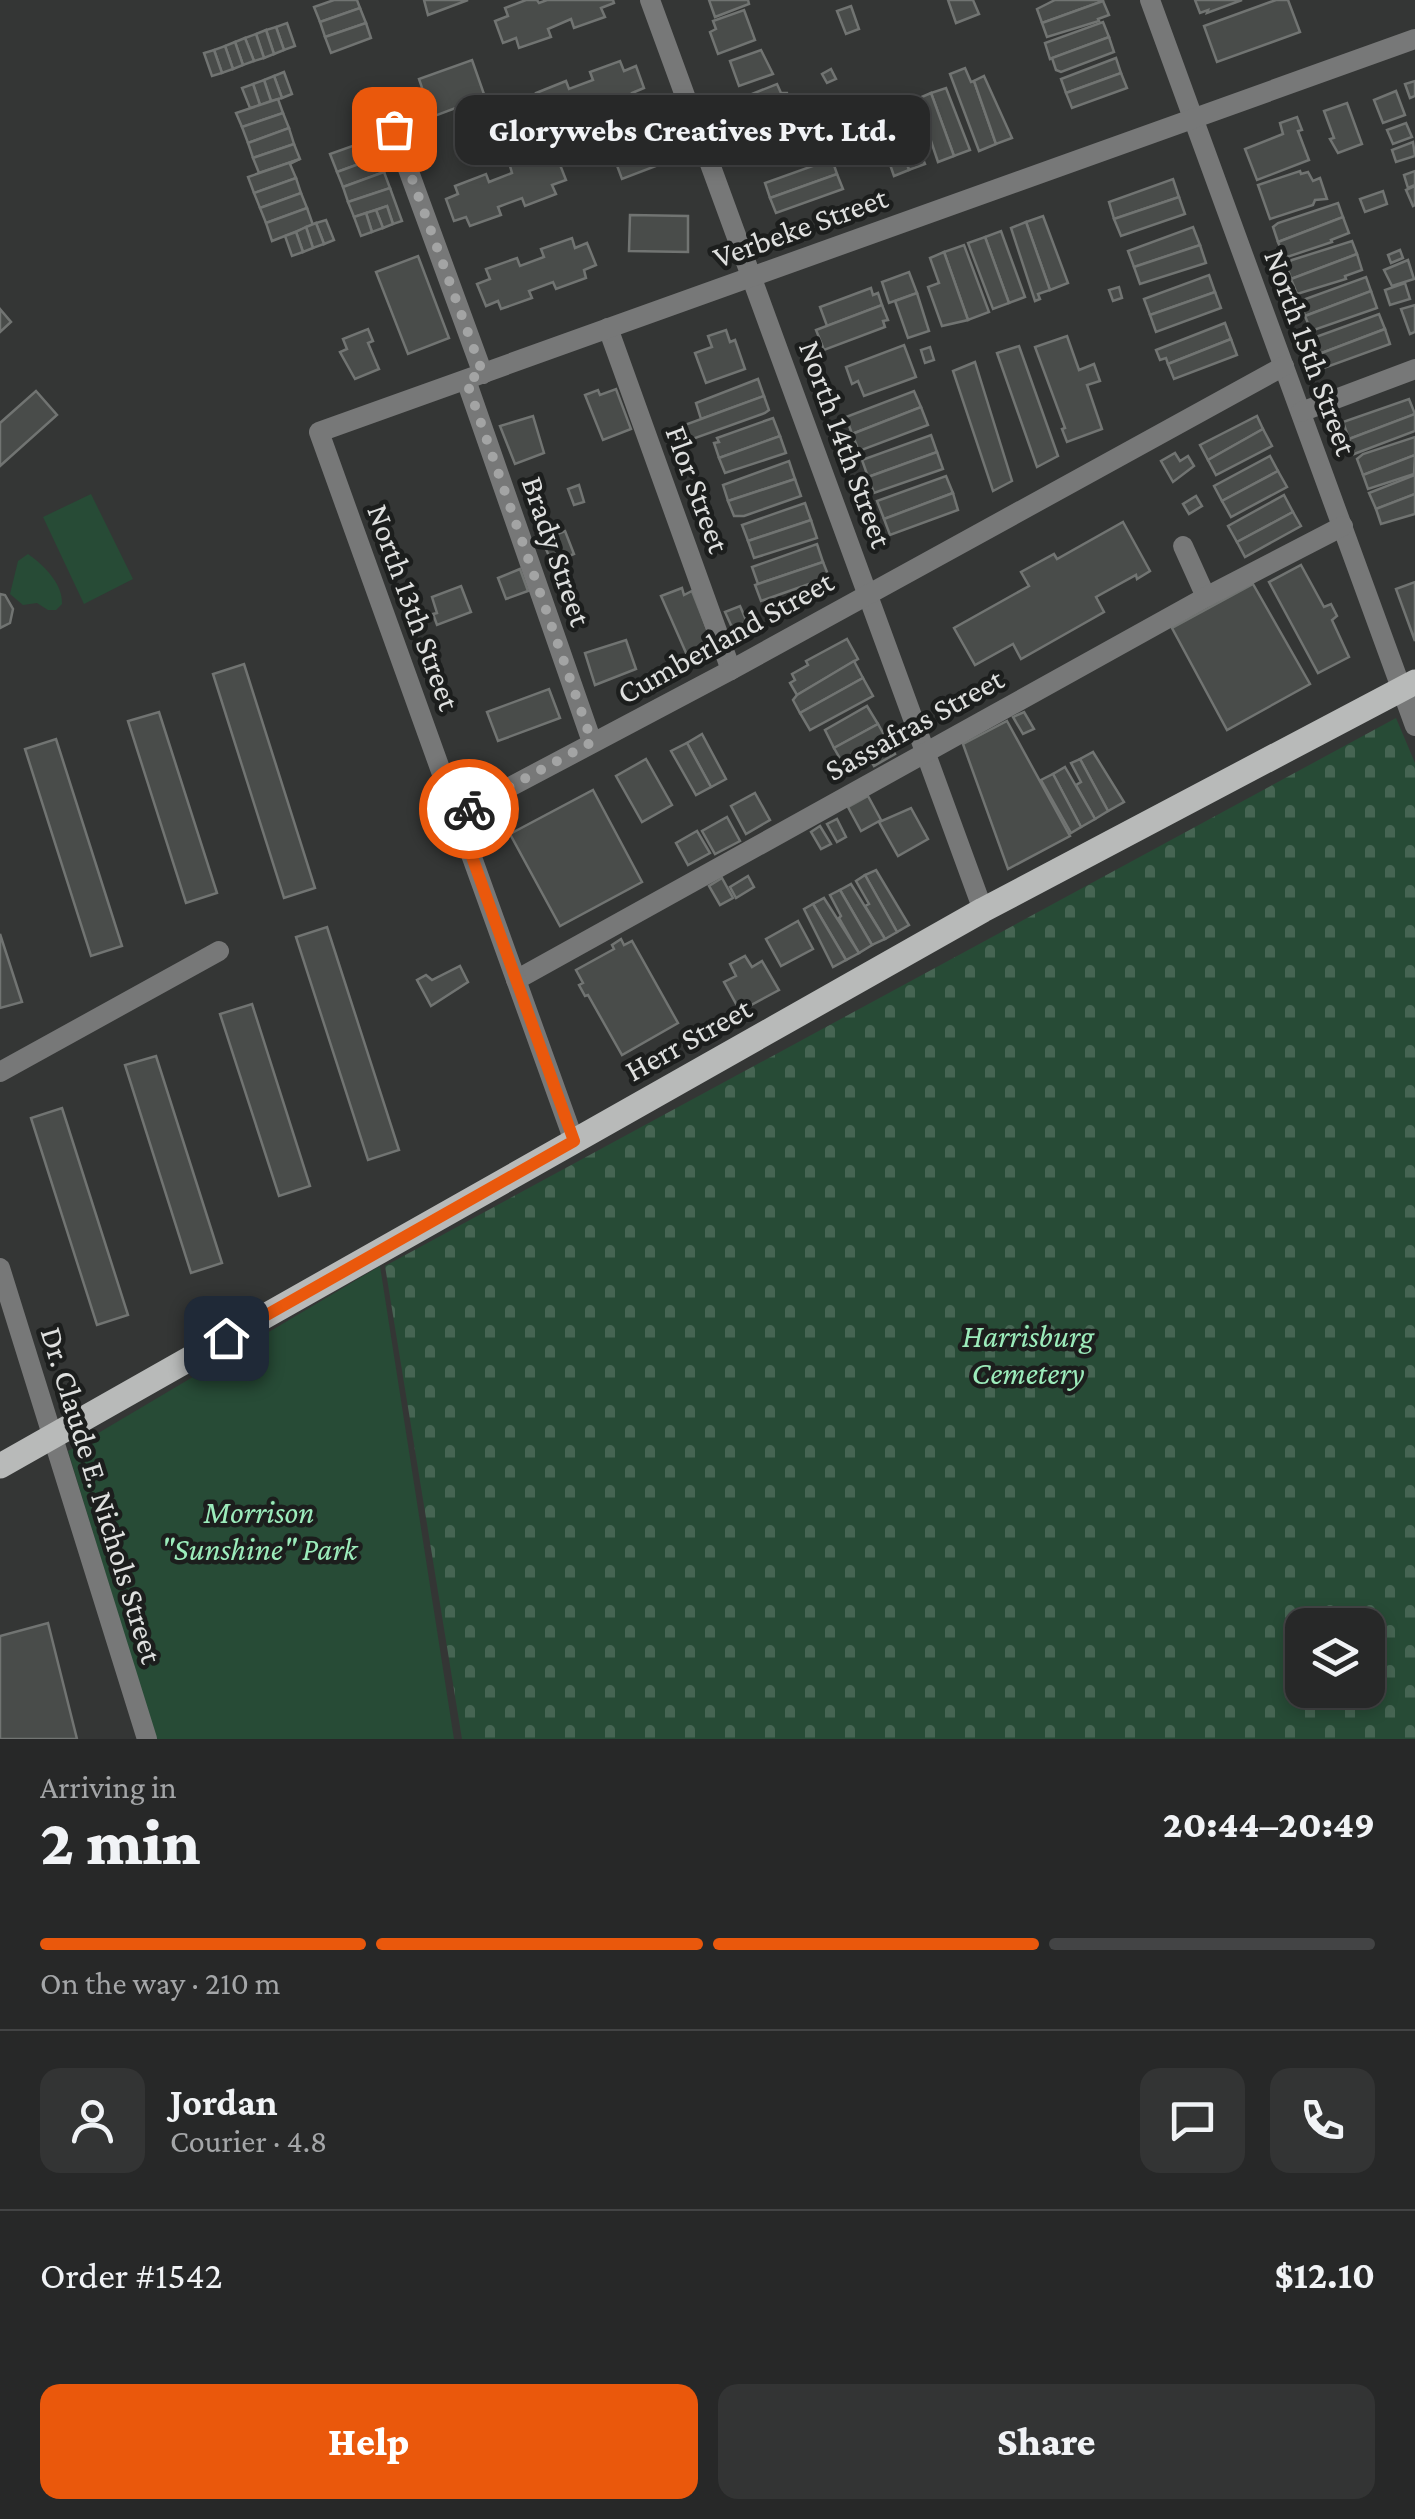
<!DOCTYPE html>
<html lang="en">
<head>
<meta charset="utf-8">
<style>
	body { margin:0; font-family:"Crimson Pro",serif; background:#333434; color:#f1f3f6; height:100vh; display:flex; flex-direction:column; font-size:38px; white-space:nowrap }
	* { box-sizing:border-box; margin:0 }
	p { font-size:32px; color:#a4a6a8 }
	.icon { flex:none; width:55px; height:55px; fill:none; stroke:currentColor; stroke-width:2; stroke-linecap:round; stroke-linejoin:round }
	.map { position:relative; height:1739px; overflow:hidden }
	.drawer { display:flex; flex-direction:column; background:#272828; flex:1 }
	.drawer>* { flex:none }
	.controls { position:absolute; left:1285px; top:1608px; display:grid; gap:20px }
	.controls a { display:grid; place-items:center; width:100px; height:100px; border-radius:20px; background:#272828; box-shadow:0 5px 15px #0003,0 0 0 2px #434445; font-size:50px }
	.pin { position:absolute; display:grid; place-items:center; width:85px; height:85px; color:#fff; margin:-42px; border-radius:20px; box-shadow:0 5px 15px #0006 }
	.courier { position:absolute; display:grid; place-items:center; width:100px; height:100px; margin:-50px; border:8px solid #ea580c; border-radius:50%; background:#fff; color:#222; box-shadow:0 2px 12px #0007 }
	.bubble { position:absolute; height:70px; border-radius:20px; background:#272828; box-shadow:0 5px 15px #0003,0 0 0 2px #434445; font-size:32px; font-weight:800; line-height:70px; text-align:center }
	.head em { font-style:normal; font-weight:800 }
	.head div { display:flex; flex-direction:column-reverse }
	.head { display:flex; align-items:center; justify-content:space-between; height:170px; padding:0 40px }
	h1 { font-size:65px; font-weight:800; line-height:75px }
	.bar { display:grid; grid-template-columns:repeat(4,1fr); gap:15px 10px; align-content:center; height:120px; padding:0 40px }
	.bar i { height:12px; border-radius:8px; background:#434445 }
	.bar .on { background:#ea580c }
	.bar p { grid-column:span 4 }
	.line { display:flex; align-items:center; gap:25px; padding:0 40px; border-top:2px solid #434445 }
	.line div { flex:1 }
	.round { display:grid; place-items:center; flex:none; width:105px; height:105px; border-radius:20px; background:#333434 }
	.action { display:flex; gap:20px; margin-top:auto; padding:20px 40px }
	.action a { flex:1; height:115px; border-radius:20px; background:#ea580c; color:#fff; font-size:40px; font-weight:800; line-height:115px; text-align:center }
	.action a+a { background:#333434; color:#f1f3f6 }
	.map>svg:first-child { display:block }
	.cemetery { fill:url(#cemetery-stones); fill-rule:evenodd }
	.green { fill:#274b36 }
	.building { fill:#494c4a; stroke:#717472; stroke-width:2.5 }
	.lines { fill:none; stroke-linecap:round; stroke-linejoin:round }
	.street { stroke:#777878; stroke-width:20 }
	.primary { stroke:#b8bab9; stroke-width:25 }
	.done { stroke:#a3a4a4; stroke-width:10; stroke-dasharray:0 18 }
	.route { stroke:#ea580c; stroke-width:12 }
	.labels { text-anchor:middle; stroke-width:9; stroke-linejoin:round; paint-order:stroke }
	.street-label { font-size:32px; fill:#dfe0df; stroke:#1c1e1d }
	.park-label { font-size:32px; font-style:italic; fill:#9cecbb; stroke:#1c1e1d }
</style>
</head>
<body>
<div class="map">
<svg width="1415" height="1739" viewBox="0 0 1415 1739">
	<defs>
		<pattern id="cemetery-stones" width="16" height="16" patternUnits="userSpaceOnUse" patternTransform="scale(2.5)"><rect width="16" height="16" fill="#274b36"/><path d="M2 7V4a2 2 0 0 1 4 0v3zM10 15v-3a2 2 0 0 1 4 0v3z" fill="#466553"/></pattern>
	</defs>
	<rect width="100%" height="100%" fill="#343635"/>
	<path class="cemetery" d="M1396,718L1415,763V1739H462L385,1266ZM1302,1625H1368V1690H1302Z"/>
	<g class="green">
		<path d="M91,494L133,579L84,604L43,517Z"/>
		<path d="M28,554C44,565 63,584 62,604L56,610H48L37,603L23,605L10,594L18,561Z"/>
		<path d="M380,1266L454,1739H156L68,1451Z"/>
	</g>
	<g class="building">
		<path d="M334,0H357L360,8L320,22L314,7Z"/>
		<path d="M424,0H468L428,15Z"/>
		<path d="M526,0H537L539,3L547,0H613L614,3L601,8L605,17L574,28L571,19L548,29L551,37L519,48L516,38L503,43L495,21L508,16L505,8Z"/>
		<path d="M709,0H748L749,4L715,17Z"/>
		<path d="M948,0H973L979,14L956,23Z"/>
		<path d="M1055,0H1103V1L1042,23L1037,9Z"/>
		<path d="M1195,0H1242L1207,13L1208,10L1200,13Z"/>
		<path d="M1276,0H1288L1300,32L1217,62L1204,26Z"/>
		<path d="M1103,1L1109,15L1098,19L1099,21L1047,37L1042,23Z"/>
		<path d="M851,6L859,29L846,34L837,11Z"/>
		<path d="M360,8L366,23L325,37L320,22Z"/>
		<path d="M744,10L755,40L718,54L710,32L716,29L713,21Z"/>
		<path d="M1103,22L1109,37L1050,59L1045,43Z"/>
		<path d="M287,23L295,46L284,50L276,27Z"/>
		<path d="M366,23L371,38L331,53L325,37Z"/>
		<path d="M276,27L284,50L274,54L266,30Z"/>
		<path d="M266,30L274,54L264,58L256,34Z"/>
		<path d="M256,34L264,58L254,61L245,38Z"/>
		<path d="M1109,37L1114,52L1061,72L1056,70L1052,58Z"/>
		<path d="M245,38L254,61L243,65L235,42Z"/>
		<path d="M235,42L243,65L233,69L225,46Z"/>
		<path d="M225,46L233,69L222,73L214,50Z"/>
		<path d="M214,50L222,73L212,76L204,53Z"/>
		<path d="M761,50L773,74L739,86L730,61Z"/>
		<path d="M1116,58L1121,73L1066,93L1061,79Z"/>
		<path d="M472,60L485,97L432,117L419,79Z"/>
		<path d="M620,61L624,71L636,66L644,88L632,93L635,102L605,113L602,107L581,114V122L551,133L547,124L535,129L527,107L539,102L536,93L566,81L569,89L593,80L590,72Z"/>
		<path d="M965,68L971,82L974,81L996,144L979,151L950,74Z"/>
		<path d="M831,69L836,79L827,83L822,74Z"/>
		<path d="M284,72L292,94L282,98L274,76Z"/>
		<path d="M1121,73L1127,88L1072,108L1066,93Z"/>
		<path d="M274,76L282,98L271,101L264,80Z"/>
		<path d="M984,76L1012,138L996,144L974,81Z"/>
		<path d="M264,80L271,101L260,105L253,84Z"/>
		<path d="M1415,81V96L1410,98L1405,84Z"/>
		<path d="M253,84L260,105L250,108L242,88Z"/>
		<path d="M777,84L781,93H787L792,108L787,109L789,115L757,127L752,113L742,111L739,103L743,102L742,98Z"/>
		<path d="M946,88L970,150L954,156L931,93Z"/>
		<path d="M1396,91L1405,115L1383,123L1374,100Z"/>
		<path d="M931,93L954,156L938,162L917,99Z"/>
		<path d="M278,99L283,113L242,127L236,113Z"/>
		<path d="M900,102L925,164L909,170L886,107Z"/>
		<path d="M1347,103L1362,144L1338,153L1330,139L1334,138L1324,111Z"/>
		<path d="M886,107L909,170L894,176L872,113Z"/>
		<path d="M283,113L289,128L248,143L242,127Z"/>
		<path d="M1297,117L1302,130L1298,131L1309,160L1257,180L1245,149L1283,134L1280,123Z"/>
		<path d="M645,122L661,164L622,179L606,136Z"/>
		<path d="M1406,123L1412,137L1393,144L1387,130Z"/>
		<path d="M289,128L294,144L253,158L248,143Z"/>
		<path d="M372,139L378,157L337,172L330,154Z"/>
		<path d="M1413,142L1415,156L1396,162L1392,150Z"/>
		<path d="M294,144L300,159L259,173L253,158Z"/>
		<path d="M540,154L544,162L557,157L566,180L552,185L556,194L525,206L522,198L498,207L501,215L470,226L466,217L454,221L446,199L458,194L455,186L486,174L489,182L494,180L512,173L510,166Z"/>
		<path d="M378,157L384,172L343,187L337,172Z"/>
		<path d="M300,159L290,164L296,178L254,193L248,177Z"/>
		<path d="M832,159L837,174L770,198L765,183Z"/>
		<path d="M1300,171L1301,174L1308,172L1313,181L1320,178L1327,199L1315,200L1313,205L1270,219L1258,185Z"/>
		<path d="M1415,171V185L1408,188L1404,175Z"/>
		<path d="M384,172L390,188L348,202L343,187Z"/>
		<path d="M837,174L843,189L776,213L770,198Z"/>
		<path d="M296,178L301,193L260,208L254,193Z"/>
		<path d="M1173,179L1179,197L1114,219L1109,202Z"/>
		<path d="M1415,186V205L1413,206L1406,190Z"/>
		<path d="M390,188L402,221L393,224L387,206L354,217L348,202Z"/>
		<path d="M1383,191L1387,204L1365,212L1360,199Z"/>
		<path d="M301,193L307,208L266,223L260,208Z"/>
		<path d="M1179,197L1185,214L1121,236L1114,219Z"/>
		<path d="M1338,203L1343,217L1278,242L1273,227L1278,223Z"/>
		<path d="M387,206L393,224L383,228L376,210Z"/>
		<path d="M307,208L313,225L272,241L266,223Z"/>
		<path d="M376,210L383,228L372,232L366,213Z"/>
		<path d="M366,213L372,232L361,236L354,217Z"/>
		<path d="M630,215L688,216V252L629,251Z"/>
		<path d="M1043,216L1068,283L1050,290L1026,222Z"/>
		<path d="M1343,217L1349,233L1331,240L1332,242L1284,258L1278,242Z"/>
		<path d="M326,220L334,240L324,244L316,223Z"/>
		<path d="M1026,222L1050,290L1038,294L1040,299L1035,301L1011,228Z"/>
		<path d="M316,223L324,244L313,248L306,227Z"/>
		<path d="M306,227L313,248L303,252L296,232Z"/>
		<path d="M1193,227L1200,245L1134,267L1128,251Z"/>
		<path d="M1001,231L1025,297L1009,303L985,237Z"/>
		<path d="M296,232L303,252L292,256L285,236Z"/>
		<path d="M985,237L1009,303L993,309L968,243Z"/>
		<path d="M572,238L575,248L587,243L596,265L584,270L586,278L556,289L553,282L529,291L532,298L501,309L498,301L486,306L477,284L490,279L486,269L517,258L520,266L544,257L541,249Z"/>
		<path d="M1352,241L1357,254L1291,279L1286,264L1292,260Z"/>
		<path d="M964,245L989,312L968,320L944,252Z"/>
		<path d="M1200,245L1206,263L1140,284L1134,267Z"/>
		<path d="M1400,250L1403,258L1391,263L1388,255Z"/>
		<path d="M944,252L968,320L942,326L928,287L939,283L930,258Z"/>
		<path d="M1357,254L1362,270L1345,276L1346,279L1297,294L1291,279Z"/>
		<path d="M418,256L449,338L408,354L376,272Z"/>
		<path d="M1408,260L1414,279L1392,286L1384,270Z"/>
		<path d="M909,272L917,293L889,303L882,282Z"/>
		<path d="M1209,275L1215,292L1150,315L1144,299Z"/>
		<path d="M1366,277L1371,291L1305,316L1300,301Z"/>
		<path d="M1405,283L1410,299L1390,305L1385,290Z"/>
		<path d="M1119,287L1122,298L1113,301L1109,290Z"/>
		<path d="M871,288L873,295L878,293L882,305L827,326L820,307Z"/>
		<path d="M1371,291L1377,308L1311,331L1305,316Z"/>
		<path d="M1215,292L1221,308L1156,332L1150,315Z"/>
		<path d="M917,293L929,331L908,338L895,301Z"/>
		<path d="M882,305L888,320L883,321L885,327L824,350L816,330Z"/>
		<path d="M1415,305V332L1410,334L1401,309Z"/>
		<path d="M0,309L11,322L0,332Z"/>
		<path d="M1379,314L1385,329L1319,354L1313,338Z"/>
		<path d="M1225,323L1231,339L1168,364L1166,358L1160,360L1156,350Z"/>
		<path d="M368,329L373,341L368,343L379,369L355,379L340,352L347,349L343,339Z"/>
		<path d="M1385,329L1390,344L1324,368L1319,354Z"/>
		<path d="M726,330L730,342L735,340L745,369L706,383L695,353L712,347L708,336Z"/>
		<path d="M1067,336L1079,370L1094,364L1100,381L1087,385L1102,429L1067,442L1062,429L1065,428L1035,347Z"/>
		<path d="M1231,339L1237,355L1174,379L1168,364Z"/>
		<path d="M904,345L916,377L864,396L858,381L852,384L846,367Z"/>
		<path d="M1019,346L1058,456L1037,467L997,353Z"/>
		<path d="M930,347L934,360L925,363L921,350Z"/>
		<path d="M975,362L1012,481L993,491L953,371Z"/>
		<path d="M758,379L764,396L701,419L696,403Z"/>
		<path d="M616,389L631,429L603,440L585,395L598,390L600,395Z"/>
		<path d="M36,391L57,415L0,466V423Z"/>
		<path d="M914,391L921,407L852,434L846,417Z"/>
		<path d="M764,396L769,410L765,413L687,441L682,426Z"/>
		<path d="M1409,399L1415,414L1349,439L1343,422Z"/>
		<path d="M921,407L928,425L859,451L852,434Z"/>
		<path d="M1415,414V431L1354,454L1349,439Z"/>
		<path d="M533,416L544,453L515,464L500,426Z"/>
		<path d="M1257,416L1263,429L1208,460L1200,445Z"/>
		<path d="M773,418L780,436L719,458L714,443L719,442L717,438Z"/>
		<path d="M1263,429L1272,446L1216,475L1208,460Z"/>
		<path d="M931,435L937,452L868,477L862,460Z"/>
		<path d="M780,436L786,453L725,473L719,458Z"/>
		<path d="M1415,437V455L1363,475L1357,459L1363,454Z"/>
		<path d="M937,452L943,469L874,493L868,477Z"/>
		<path d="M1175,453L1180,461L1188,456L1194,466L1173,482L1161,461Z"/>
		<path d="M1415,455L1414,474L1368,489L1363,475Z"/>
		<path d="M1270,456L1278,471L1222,501L1214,486Z"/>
		<path d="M789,461L795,479L728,501L723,485Z"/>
		<path d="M1278,471L1287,487L1231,517L1222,501Z"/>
		<path d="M1415,475V494L1376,509L1369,493Z"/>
		<path d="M946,476L953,493L884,519L877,501Z"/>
		<path d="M795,479L801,496L744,516H734L728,501Z"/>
		<path d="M579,485L584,502L574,505L568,489Z"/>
		<path d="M953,493L958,510L890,535L884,519Z"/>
		<path d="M1415,494V514L1381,524L1376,509Z"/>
		<path d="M1284,495L1293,512L1237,542L1228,526Z"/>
		<path d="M1196,496L1202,506L1189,514L1183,504Z"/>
		<path d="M805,503L811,520L748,541L742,525Z"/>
		<path d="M1293,512L1301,526L1245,557L1237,542Z"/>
		<path d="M811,520L817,538L754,558L748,541Z"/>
		<path d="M1123,522L1150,571L1137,579L1136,575L1096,597L1104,612L1021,659L1013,644L975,665L954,628L1029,586L1021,572L1054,554L1057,559Z"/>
		<path d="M565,531L574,554L552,563L542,540Z"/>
		<path d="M817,544L823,562L758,584L752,567Z"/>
		<path d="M823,562L829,577L761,601L755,585Z"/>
		<path d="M1301,565L1324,607L1331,604L1337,616L1332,620L1349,657L1318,673L1269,582Z"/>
		<path d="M520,569L528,591L506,599L498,578Z"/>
		<path d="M1415,582V641L1396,589Z"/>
		<path d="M1253,584L1310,684L1227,730L1172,628Z"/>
		<path d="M461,586L471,612L437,625L433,614L437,613L432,597Z"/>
		<path d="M682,588L684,595L692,591L713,644L687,655L661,596Z"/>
		<path d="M0,594L5,595L13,609L10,623L0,628Z"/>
		<path d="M740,606L749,627L735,634L725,612Z"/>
		<path d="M847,639L858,659L797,695L790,683L795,680L792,674L808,665L806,661Z"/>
		<path d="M626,640L636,669L595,685L585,653Z"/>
		<path d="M854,661L863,678L800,713L793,700L797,695Z"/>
		<path d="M244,664L315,888L284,898L213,674Z"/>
		<path d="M863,678L873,696L810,730L800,713Z"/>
		<path d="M549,689L560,718L498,741L487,712Z"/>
		<path d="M867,706L878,724L834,748L825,730Z"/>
		<path d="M159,712L217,893L186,903L128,721Z"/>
		<path d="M1024,712L1034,729L1023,734L1013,717Z"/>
		<path d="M1007,721L1070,836L1008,869L963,744Z"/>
		<path d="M878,724L895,754L874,766L868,756L846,769L834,748Z"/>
		<path d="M702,734L726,779L711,787L687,743Z"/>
		<path d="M56,739L122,946L91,956L25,749Z"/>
		<path d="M687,743L711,787L696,795L671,751Z"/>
		<path d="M1093,752L1124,802L1108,811L1080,759Z"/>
		<path d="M646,759L672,805L642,822L616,776Z"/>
		<path d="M1080,759L1108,811L1095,819L1076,785L1081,782L1071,763Z"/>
		<path d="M1065,767L1095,819L1081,827L1053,774Z"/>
		<path d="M1053,774L1081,827L1071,833L1041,780Z"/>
		<path d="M593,790L642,882L560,926L510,834Z"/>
		<path d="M755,793L770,820L746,834L731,806Z"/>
		<path d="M868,796L881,820L861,831L848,807Z"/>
		<path d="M911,808L928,839L898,856L879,822Z"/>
		<path d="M727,817L740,841L715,854L702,831Z"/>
		<path d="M837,819L846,837L837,842L827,824Z"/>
		<path d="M820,826L831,844L821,849L811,832Z"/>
		<path d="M697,831L710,853L688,865L676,843Z"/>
		<path d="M876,870L909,925L897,932L865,875Z"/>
		<path d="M865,875L897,932L885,939L865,906L869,904L856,881Z"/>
		<path d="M748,876L754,887L736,898L730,887Z"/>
		<path d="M722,878L733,898L720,905L709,886Z"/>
		<path d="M851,884L885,939L872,945L840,890Z"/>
		<path d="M840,890L872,945L859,953L839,918L841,916L830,895Z"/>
		<path d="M824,898L859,953L846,960L813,904Z"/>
		<path d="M813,904L846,960L833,967L804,909Z"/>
		<path d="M798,921L813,949L781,966L766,939Z"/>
		<path d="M327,927L399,1150L368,1160L296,937Z"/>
		<path d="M0,934L22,1002L0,1008Z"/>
		<path d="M621,939L624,945L632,941L678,1023L622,1055L588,995L585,996L579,985L583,983L576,970L614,949L612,945Z"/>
		<path d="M745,956L752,967L762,961L779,990L740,1011L724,982L736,976L730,964Z"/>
		<path d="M460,966L468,982L431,1006L417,980L426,975L432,980Z"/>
		<path d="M252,1004L310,1186L279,1196L220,1014Z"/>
		<path d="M156,1056L222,1263L191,1273L125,1065Z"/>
		<path d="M62,1108L128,1315L97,1325L31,1118Z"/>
		<path d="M48,1623L77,1739H0V1636Z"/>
	</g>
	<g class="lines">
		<g class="street">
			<path d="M650,0L983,910"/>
			<path d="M1150,0L1415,726"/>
			<path d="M382,98L483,374"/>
			<path d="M608,328L731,670"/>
			<path d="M466,380L592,742"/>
			<path d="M1301,412L1415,369"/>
			<path d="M1183,546L1206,597"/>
			<path d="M457,815L731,670L1284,366"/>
			<path d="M516,980L1206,597L1343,526"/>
			<path d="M0,1072L219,951"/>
			<path d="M574,1141L319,432L1415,39"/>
			<path d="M0,1268L147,1739"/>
		</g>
		<path class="primary" d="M0,1466L983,910L1415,682"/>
	</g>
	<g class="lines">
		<path class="done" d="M394,129L483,374L466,380L592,742L469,809"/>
		<path class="route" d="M226,1338L574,1141L457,815L469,809"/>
	</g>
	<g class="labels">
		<g class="street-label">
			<text transform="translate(800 227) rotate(-20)" y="11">Verbeke Street</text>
			<text transform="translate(1311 352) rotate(70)" y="11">North 15th Street</text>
			<text transform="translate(846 444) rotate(70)" y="11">North 14th Street</text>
			<text transform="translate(698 489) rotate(70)" y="11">Flor Street</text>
			<text transform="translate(557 551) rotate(71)" y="11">Brady Street</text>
			<text transform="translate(414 607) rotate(70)" y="11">North 13th Street</text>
			<text transform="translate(725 637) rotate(-29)" y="11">Cumberland Street</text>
			<text transform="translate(914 724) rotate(-29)" y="11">Sassafras Street</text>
			<text transform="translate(688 1039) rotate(-29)" y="11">Herr Street</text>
			<text transform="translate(102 1495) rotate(73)" y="11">Dr. Claude E. Nichols Street</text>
		</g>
		<g class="park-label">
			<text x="1028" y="1347">Harrisburg<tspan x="1028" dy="37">Cemetery</tspan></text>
			<text x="259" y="1523">Morrison<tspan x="259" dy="37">"Sunshine" Park</tspan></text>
		</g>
	</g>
</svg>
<div class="controls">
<a><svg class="icon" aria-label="layers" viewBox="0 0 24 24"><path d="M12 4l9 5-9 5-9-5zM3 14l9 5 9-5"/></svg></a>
</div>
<div class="pin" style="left:394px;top:129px;background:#ea580c"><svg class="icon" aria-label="bag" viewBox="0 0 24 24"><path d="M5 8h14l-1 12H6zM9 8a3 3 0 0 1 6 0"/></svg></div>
<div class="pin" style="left:226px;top:1338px;background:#1f2937"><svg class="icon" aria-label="home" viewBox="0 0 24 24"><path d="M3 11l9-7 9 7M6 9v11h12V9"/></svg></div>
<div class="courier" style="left:469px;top:809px"><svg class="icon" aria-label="bike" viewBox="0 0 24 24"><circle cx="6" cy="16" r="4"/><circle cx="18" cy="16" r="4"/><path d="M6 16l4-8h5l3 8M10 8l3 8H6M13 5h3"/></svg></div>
<div class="bubble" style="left:455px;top:95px;width:475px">Glorywebs Creatives Pvt. Ltd.</div>
</div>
<section class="drawer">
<div class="head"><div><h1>2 min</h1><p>Arriving in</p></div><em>20:44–20:49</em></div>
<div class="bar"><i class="on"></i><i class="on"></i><i class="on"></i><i></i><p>On the way · 210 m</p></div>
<div class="line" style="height:180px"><a class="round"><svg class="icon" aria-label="person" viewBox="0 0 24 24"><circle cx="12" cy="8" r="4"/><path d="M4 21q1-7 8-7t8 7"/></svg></a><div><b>Jordan</b><p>Courier · 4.8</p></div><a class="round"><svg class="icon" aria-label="chat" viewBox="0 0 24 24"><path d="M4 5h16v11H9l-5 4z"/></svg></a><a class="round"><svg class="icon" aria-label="phone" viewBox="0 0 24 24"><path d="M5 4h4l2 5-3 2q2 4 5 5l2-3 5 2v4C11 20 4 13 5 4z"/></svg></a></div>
<div class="line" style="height:130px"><div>Order #1542</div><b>$12.10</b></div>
<div class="action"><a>Help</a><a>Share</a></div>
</section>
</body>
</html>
